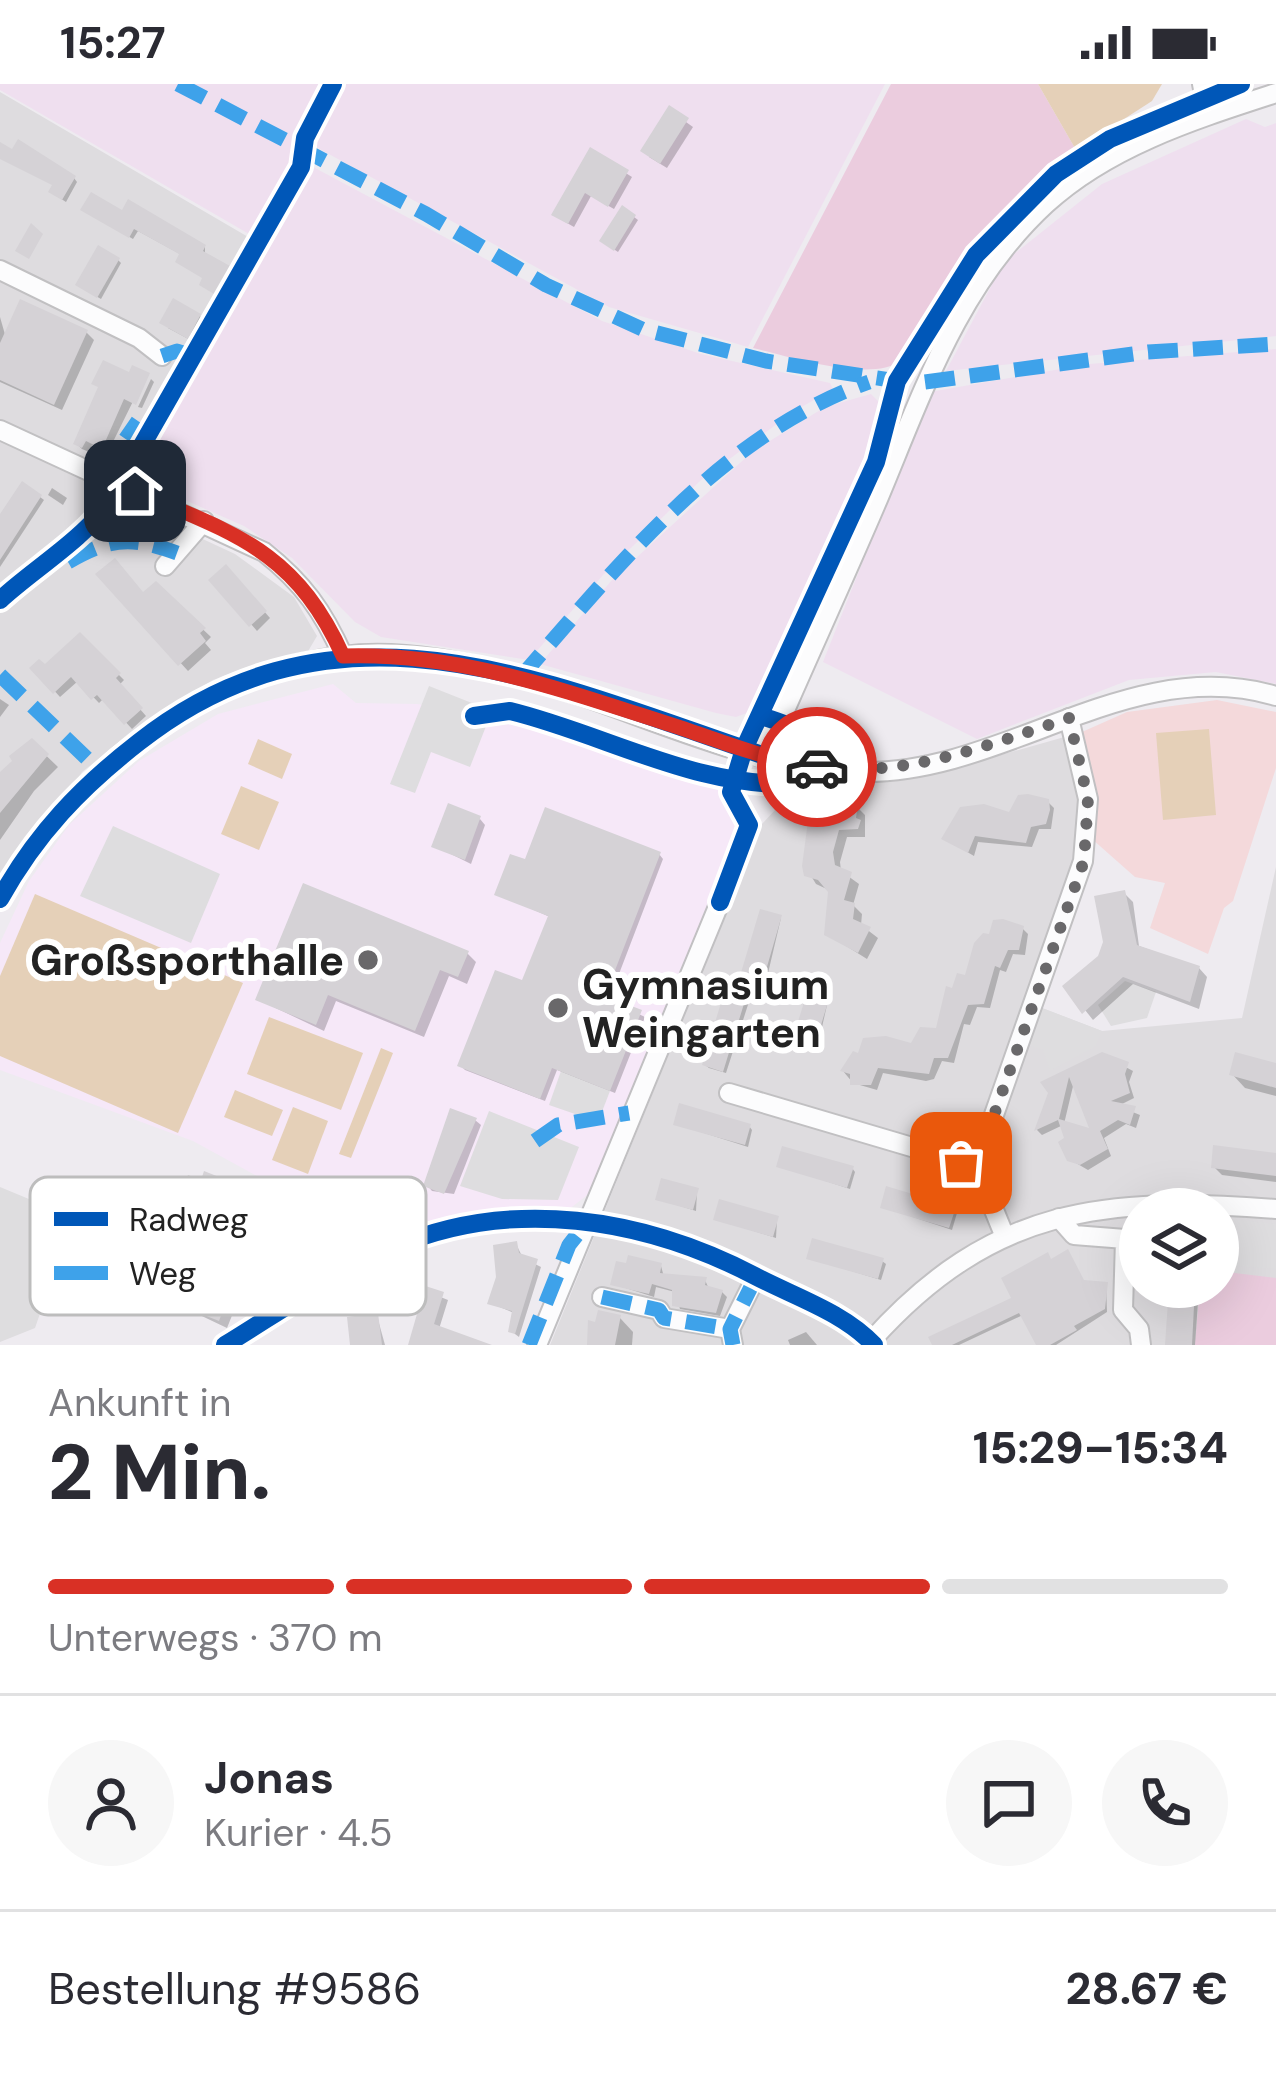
<!DOCTYPE html>
<html lang="de">
<head>
<meta charset="utf-8">
<style>
	body { margin:0; font-family:"DM Sans",sans-serif; background:#f7f7f7; color:#2b2b33; height:100vh; display:flex; flex-direction:column; font-size:45px; white-space:nowrap }
	* { box-sizing:border-box; margin:0 }
	p { font-size:39px; color:#7c7c81 }
	.icon { flex:none; width:66px; height:66px; fill:none; stroke:currentColor; stroke-width:2; stroke-linecap:round; stroke-linejoin:round }
	.map { position:relative; height:1261px; overflow:hidden }
	.panel { display:flex; flex-direction:column; background:#fff; flex:1 }
	.panel>* { flex:none }
	.fabs { position:absolute; left:1119px; top:1104px; display:grid; gap:24px }
	.fabs a { display:grid; place-items:center; width:120px; height:120px; border-radius:50%; background:#fff; box-shadow:0 12px 48px #0002; font-size:60px }
	.pin { position:absolute; display:grid; place-items:center; width:102px; height:102px; color:#fff; margin:-51px; border-radius:24px; box-shadow:0 6px 18px #0006 }
	.courier { position:absolute; display:grid; place-items:center; width:120px; height:120px; margin:-60px; border:9px solid #d93025; border-radius:50%; background:#fff; color:#222; box-shadow:0 3px 15px #0007 }
	.overview em { font-style:normal; font-weight:800 }
	.overview div { display:flex; flex-direction:column-reverse }
	.overview { display:flex; align-items:center; justify-content:space-between; height:204px; padding:0 48px }
	h1 { font-size:78px; font-weight:800; line-height:90px }
	.bar { display:grid; grid-template-columns:repeat(4,1fr); gap:18px 12px; align-content:center; height:144px; padding:0 48px }
	.bar i { height:15px; border-radius:9px; background:#e1e1e2 }
	.bar .selected { background:#d93025 }
	.bar p { grid-column:span 4 }
	.line { display:flex; align-items:center; gap:30px; padding:0 48px; border-top:3px solid #e1e1e2 }
	.line div { flex:1 }
	.round { display:grid; place-items:center; flex:none; width:126px; height:126px; border-radius:63px; background:#f7f7f7 }
	.status { display:flex; justify-content:space-between; align-items:center; height:84px; padding:0 60px; background:#fff; direction:ltr }
	.status svg { height:33px; fill:currentColor }
	.map>svg:first-child { display:block }
	.residential { fill:#dedcdf; fill-rule:evenodd }
	.education { fill:#f6e8f8 }
	.farmland { fill:#efdfef }
	.grass { fill:#ebccde }
	.park { fill:#f4d9db }
	.pitch { fill:#e5d0b8 }
	.parking { fill:#dedddf }
	.shadow { fill:#0003; fill-rule:evenodd }
	.building { fill:#d5d2d6; fill-rule:evenodd }
	.lines { fill:none; stroke-linecap:round; stroke-linejoin:round }
	.minor-casing { stroke:#c1c0c2; stroke-width:22 }
	.minor { stroke:#fcfcfd; stroke-width:18 }
	.quiet { stroke:#3ea2ea; stroke-width:15; stroke-dasharray:30 15; stroke-linecap:butt }
	.cycleway-casing { stroke:#fff; stroke-width:26 }
	.cycleway { stroke:#0057b8; stroke-width:18 }
	.done { stroke:#69686a; stroke-width:12; stroke-dasharray:0 21.6 }
	.route { stroke:#d93025; stroke-width:15 }
	.poi-dot { fill:#69686a; stroke:#fff; stroke-width:4.5 }
	.labels { text-anchor:middle; stroke-width:12; stroke-linejoin:round; paint-order:stroke }
	.poi-label { font-size:42px; font-weight:bold; fill:#222; stroke:#fff; text-anchor:end }
	.key { fill:#fff; stroke:#bdbdbd; stroke-width:3 }
	.key-label { font-size:33px; fill:#222 }
</style>
</head>
<body>
<div class="status"><b>15:27</b><svg viewBox="0 0 49 12"><path d="M0 12V9h3v3zM5 12V6h3v6zM10 12V3h3v9zM15 12V0h3v12zM26 1h20v11H26zM47 4h2v5h-2z"/></svg></div>
<div class="map">
<svg width="1276" height="1261" viewBox="0 0 1276 1261">
	<rect width="100%" height="100%" fill="#eeebf0"/>
	<g class="residential">
		<path d="M0,8L255,157L108,411L235,470L294,513L317,552L307,569L261,578L213,596L150,634L82,688L0,805Z"/>
		<path d="M1082,648L1097,723L1086,798L1042,924L1102,947L1242,934L1276,783V1261H550L762,740L789,711L937,689ZM1140,1125H1218V1203H1140Z"/>
	</g>
	<path class="education" d="M333,600L356,619L417,620L517,633L728,700L747,741L735,781L595,1105L568,1126L505,1130L392,1159L366,1126L290,1110L193,1057L0,986V859L29,797L69,741L139,677L218,630Z"/>
	<g class="farmland">
		<path d="M0,0H325L300,51L290,92L256,154L0,6Z"/>
		<path d="M343,0H885L748,263L609,223L316,63L313,57Z"/>
		<path d="M1246,35L1265,43L1276,39V252L946,287L1004,178L1102,100Z"/>
		<path d="M315,84L602,237L701,270L830,299L833,305L793,328L701,396L603,491L529,576L381,553L355,538L292,474L244,442L137,395L305,88Z"/>
		<path d="M1276,265V600L1216,588L1129,596L977,655L823,578L930,308L1089,280Z"/>
		<path d="M871,310L881,320L865,387L752,627L736,633L716,629L540,580L612,496L752,368L825,323Z"/>
	</g>
	<g class="grass">
		<path d="M891,0H1038L1076,66L981,153L901,277C870,299 789,272 753,264Z"/>
		<path d="M1218,1187L1276,1194V1261H1195L1200,1203H1218Z"/>
	</g>
	<path class="park" d="M1217,616L1276,628V684L1233,817L1224,824L1208,870L1150,844L1165,799L1135,793L1092,755L1097,723L1082,648L1127,628Z"/>
	<g class="pitch">
		<path d="M1038,0H1162L1152,17L1076,66Z"/>
		<path d="M1209,645L1216,731L1163,736L1156,649Z"/>
		<path d="M258,655L292,670L282,695L248,680Z"/>
		<path d="M241,702L279,718L259,766L221,750Z"/>
		<path d="M35,810L243,899L178,1049L0,972V892Z"/>
		<path d="M269,933L363,969L341,1026L247,990Z"/>
		<path d="M381,964L393,969L351,1074L339,1070Z"/>
		<path d="M235,1006L283,1026L272,1052L224,1033Z"/>
		<path d="M293,1023L328,1037L308,1090L272,1076Z"/>
	</g>
	<g class="parking">
		<path d="M429,602L492,627L470,683L431,668L415,709L390,700Z"/>
		<path d="M113,742L220,790L191,859L80,812Z"/>
		<path d="M1125,897L1156,908L1147,934L1111,942L1098,921Z"/>
		<path d="M1042,924L1102,947L1096,962L1050,987L1043,966L1028,961Z"/>
		<path d="M561,987L610,1007L598,1038L549,1021Z"/>
		<path d="M489,1027L579,1063L558,1116L502,1115L460,1102Z"/>
		<path d="M0,1103L65,1130L48,1173L56,1183L35,1244L0,1258Z"/>
		<path d="M1218,1134L1276,1140V1185L1218,1180Z"/>
	</g>
	<g class="shadow">
		<path d="M669,26L693,43L667,84L649,73Z"/>
		<path d="M0,62L74,94L77,98L66,118L55,111L56,101L0,74Z"/>
		<path d="M591,67L632,93L614,125L591,112L574,143L560,135Z"/>
		<path d="M87,128L123,130L205,163V172L231,188L218,211L206,204V194L182,171L138,147L133,155Z"/>
		<path d="M634,133L638,136L618,168L606,160Z"/>
		<path d="M118,176L121,179L101,215L82,204Z"/>
		<path d="M200,232L205,238L194,258L168,244Z"/>
		<path d="M0,233L6,254L86,248L94,256L62,326L0,298Z"/>
		<path d="M146,291L108,368L92,361L89,368L82,365L76,359L131,292Z"/>
		<path d="M151,295L154,298L142,324L138,323Z"/>
		<path d="M52,404L67,414L63,421L48,411Z"/>
		<path d="M40,413L44,416L0,483V437Z"/>
		<path d="M226,484L270,534L257,547L212,496Z"/>
		<path d="M100,490L144,512L156,501L211,553L205,559L211,566L188,587Z"/>
		<path d="M80,552L124,596L119,601L146,632L132,645L104,614L99,619L78,597L60,613L34,584H45Z"/>
		<path d="M0,615L9,621L0,633Z"/>
		<path d="M32,658L58,683L34,707L0,756V694Z"/>
		<path d="M1048,718L1054,724L1051,745H1039L1032,763L978,758L974,772L945,755Z"/>
		<path d="M856,722L865,731V753H847L840,778L841,787L859,800L853,821L862,830L861,841L878,854L867,875L827,850L831,807L816,800L805,782Z"/>
		<path d="M480,735L485,741L471,780L435,762Z"/>
		<path d="M659,770L663,775L609,916L645,933L615,1009L557,986L545,1017L465,986L461,982L524,900L550,833L498,810L527,779Z"/>
		<path d="M1124,809L1133,818L1139,862L1199,884L1207,893L1199,925L1133,900L1093,936L1066,902L1100,874Z"/>
		<path d="M781,834L765,902L755,899L726,989L709,984L705,981L736,915Z"/>
		<path d="M1022,844L1028,850L1025,871L1013,870L1006,888L1000,886L990,924L977,923L970,941L964,940L954,979L942,977L934,995L926,997L883,989L877,1006L853,999L843,987L939,948L954,908Z"/>
		<path d="M467,869L476,878L467,900L449,892L424,953L336,917L324,947L259,916Z"/>
		<path d="M830,908L817,965L798,959L795,956Z"/>
		<path d="M1103,971L1133,987L1129,998L1134,1014L1118,1022L1140,1031L1136,1044L1126,1040L1104,1054L1111,1072L1088,1086L1069,1075L1063,1041L1042,1051L1037,1046L1051,1009L1045,999ZM1074,998L1094,1048L1064,1040Z"/>
		<path d="M1276,982V1012L1245,1004L1232,990Z"/>
		<path d="M475,1036L481,1041L454,1110L432,1107L427,1101Z"/>
		<path d="M676,1040L749,1042L752,1046L748,1063Z"/>
		<path d="M1276,1072V1098L1222,1091L1214,1083Z"/>
		<path d="M780,1082L852,1084L855,1088L850,1105Z"/>
		<path d="M170,1104L267,1116L276,1124L248,1191L255,1198L243,1227L235,1224L227,1244L145,1205L170,1143L163,1135Z"/>
		<path d="M697,1107L696,1127L658,1115Z"/>
		<path d="M883,1123L954,1126L957,1129L952,1146Z"/>
		<path d="M777,1134L776,1154L716,1135Z"/>
		<path d="M516,1160L523,1174L541,1183L519,1253L511,1247L514,1229L490,1219Z"/>
		<path d="M809,1174L882,1177L886,1180L881,1196Z"/>
		<path d="M1052,1178L1085,1199L1106,1201L1107,1228L1056,1261H1039L1023,1231L959,1261H935L932,1254L1015,1215Z"/>
		<path d="M661,1182L664,1193L705,1196L709,1205L722,1208L727,1213L720,1232L680,1225L675,1208L656,1203L654,1213L613,1200Z"/>
		<path d="M407,1191L413,1202L448,1216L439,1245L490,1261H411L420,1232L393,1218Z"/>
		<path d="M1172,1203H1199L1195,1261H1168Z"/>
		<path d="M377,1232L385,1261H353L350,1235Z"/>
		<path d="M620,1234L633,1248L632,1261H589L590,1240Z"/>
		<path d="M806,1248L817,1261H790L788,1256Z"/>
	</g>
	<g class="building">
		<path d="M669,21L689,34L660,80L640,67Z"/>
		<path d="M18,55L76,92L62,116L48,108L52,101L0,75V58L12,65Z"/>
		<path d="M590,63L629,86L608,123L585,109L568,140L551,131Z"/>
		<path d="M91,108L122,126L128,115L206,161L203,167L230,182L214,210L199,201L202,194L175,178L179,170L134,145L129,154L80,126Z"/>
		<path d="M622,121L636,131L614,167L599,157Z"/>
		<path d="M31,139L43,150L29,175L15,167Z"/>
		<path d="M98,161L120,174L97,214L75,201Z"/>
		<path d="M173,214L201,230L188,255L159,239Z"/>
		<path d="M20,215L88,246L54,321L0,296V259Z"/>
		<path d="M103,276L129,288L132,281L150,289L136,321L124,315L102,365L86,357L82,364L73,360L98,303L91,300Z"/>
		<path d="M22,397L42,411L0,476V430Z"/>
		<path d="M115,474L143,508L156,497L206,544L200,549L206,557L178,582L95,490Z"/>
		<path d="M226,480L267,527L249,543L208,496Z"/>
		<path d="M80,548L121,589L116,594L143,624L124,641L97,611L91,616L71,593L53,610L29,584L39,575L45,580Z"/>
		<path d="M32,654L49,670L0,729V688L12,677L9,672Z"/>
		<path d="M1028,710L1049,715L1050,726L1046,740L1031,743L1026,759L975,752L968,769L941,755L960,723L984,720L1009,728L1018,711Z"/>
		<path d="M836,713L858,719L856,734L861,736L858,745L839,746L833,768L835,781L852,788L844,816L855,819L853,835L871,843L858,869L824,851L828,808L818,796L804,792L802,782L808,737L822,729L826,714Z"/>
		<path d="M448,719L481,732L465,776L431,763Z"/>
		<path d="M545,723L661,768L605,912L642,926L610,1007L552,984L540,1015L457,982L495,886L522,896L548,832L494,811L510,770L525,775Z"/>
		<path d="M303,799L469,867L458,893L440,886L415,947L328,911L316,941L255,916Z"/>
		<path d="M1125,806L1137,861L1200,882L1190,918L1123,893L1082,930L1062,902L1098,872L1103,858L1094,812Z"/>
		<path d="M760,825L782,831L762,900L751,897L723,988L702,981L724,909L734,912Z"/>
		<path d="M1003,835L1024,842L1019,866H1008L1000,884L995,882L984,920L968,921L948,974H934L929,990L878,984L871,1001H850V990L840,987L853,967L858,969L863,954L886,952L911,959L920,943L936,944L946,902L952,904L957,889L965,891L974,859L983,849L989,850L993,836Z"/>
		<path d="M810,899L832,905L814,964L792,957Z"/>
		<path d="M1102,968L1129,978L1125,990L1130,1009L1111,1017L1136,1022L1130,1041L1118,1036L1100,1047L1108,1065L1080,1081L1067,1077L1058,1058L1064,1054L1058,1036L1034,1047L1048,1009L1040,998ZM1069,993L1089,1044L1059,1035Z"/>
		<path d="M1235,968L1276,979V1004L1229,991Z"/>
		<path d="M679,1019L751,1040L745,1061L673,1041Z"/>
		<path d="M450,1024L477,1034L444,1110L423,1102Z"/>
		<path d="M1213,1061L1276,1069V1092L1211,1084Z"/>
		<path d="M782,1062L854,1082L847,1104L776,1083Z"/>
		<path d="M204,1087L269,1113L240,1184L248,1187L235,1221L226,1218L219,1237L141,1206L168,1140L159,1136L168,1115L164,1106L174,1100L183,1104L188,1091L201,1096Z"/>
		<path d="M661,1094L699,1104L693,1126L655,1116Z"/>
		<path d="M886,1102L956,1123L949,1144L880,1124Z"/>
		<path d="M719,1115L779,1132L773,1153L713,1136Z"/>
		<path d="M812,1154L884,1174L878,1195L806,1175Z"/>
		<path d="M517,1157L519,1169L538,1175L515,1250L508,1248L512,1227L487,1220L496,1193L493,1161Z"/>
		<path d="M1068,1165L1084,1196L1108,1198L1105,1225L1074,1242L1077,1246L1050,1261H1036L1019,1229L952,1261H932L928,1253L1011,1214L1001,1194L1048,1168L1051,1175Z"/>
		<path d="M628,1171L662,1179L660,1189L707,1193L705,1201L723,1206L716,1229L672,1222V1206L652,1200L649,1210L610,1201L616,1177L626,1179Z"/>
		<path d="M408,1188L410,1197L444,1208L434,1240L492,1261H408L417,1230L390,1219L386,1191Z"/>
		<path d="M1169,1203H1195L1192,1261H1165Z"/>
		<path d="M598,1226L621,1231L615,1261H587L588,1236L595,1238Z"/>
		<path d="M378,1229L382,1261H350L347,1233Z"/>
	</g>
	<g class="lines">
		<defs>
			<g id="minor">
				<path d="M1202,0L1208,31"/>
				<path d="M0,186L139,254L162,272"/>
				<path d="M0,346L264,468C303,499 323,527 343,572"/>
				<path d="M165,482L204,437"/>
				<path d="M765,672C801,588 840,504 876,420C922,311 957,202 1046,120C1109,62 1196,35 1276,9"/>
				<path d="M0,815C69,689 198,590 343,572C400,564 467,578 522,593C633,623 746,686 863,688C1006,690 1130,569 1276,612"/>
				<path d="M729,1009L976,1082"/>
				<path d="M1059,1134L1074,1151L1125,1155L1123,1226L1139,1245L1141,1261"/>
				<path d="M1005,1153L976,1082L1083,777L1088,715L1069,634"/>
				<path d="M602,1213L659,1226L664,1234L730,1245"/>
				<path d="M871,1257C992,1122 1106,1112 1276,1125"/>
				<path d="M225,1261C279,1228 334,1189 392,1164C511,1112 644,1134 755,1192C795,1213 843,1228 874,1261"/>
				<path d="M537,1261L720,818"/>
				<path d="M733,1261L730,1245L756,1193"/>
			</g>
		</defs>
		<use href="#minor" class="minor-casing"/>
		<use href="#minor" class="minor"/>
		<g class="quiet">
			<path d="M178,0L426,130L546,201L642,245L766,277L897,297"/>
			<path d="M162,272L177,267L192,272"/>
			<path d="M925,298L1148,268L1276,260"/>
			<path d="M100,392L138,337"/>
			<path d="M68,478C110,454 131,452 177,469"/>
			<path d="M0,591L101,688"/>
			<path d="M521,593C619,480 724,349 869,298"/>
			<path d="M535,1057L558,1041L629,1029"/>
			<path d="M602,1213L659,1226L664,1234L730,1245"/>
			<path d="M529,1261L569,1161L587,1138"/>
			<path d="M733,1261L730,1245L756,1193"/>
		</g>
		<defs>
			<g id="cycleway">
				<path d="M0,516C35,484 81,457 109,419L301,83L305,54L333,0"/>
				<path d="M474,632L510,627C605,650 701,707 801,699C811,650 809,647 761,632"/>
				<path d="M0,815C36,750 81,703 139,658C341,499 550,600 765,672"/>
				<path d="M720,818L749,741L731,708L744,665L876,378L897,297L976,171L1056,90L1110,55L1241,0"/>
				<path d="M225,1261C279,1228 334,1189 392,1164C511,1112 644,1134 755,1192C795,1213 843,1228 874,1261"/>
			</g>
		</defs>
		<use href="#cycleway" class="cycleway-casing"/>
		<use href="#cycleway" class="cycleway"/>
	</g>
	<g class="lines">
		<path class="done" d="M817,683C906,694 985,662 1069,634L1088,715L1084,777L976,1082L961,1079"/>
		<path class="route" d="M135,407C235,450 295,466 343,572C463,568 571,609 684,645C728,660 771,677 817,683"/>
	</g>
	<g class="poi-dot">
		<circle cx="368" cy="876" r="12"/>
		<circle cx="558" cy="924" r="12"/>
	</g>
	<g class="labels">
		<g class="poi-label">
			<text x="344" y="891">Großsporthalle</text>
			<text x="582" y="915" text-anchor="start">Gymnasium<tspan x="582" dy="48">Weingarten</tspan></text>
		</g>
	</g>
	<rect x="30" y="1093" width="396" height="138" rx="18" class="key"/>
	<rect x="54" y="1128" width="54" height="14" fill="#0057b8"/>
	<rect x="54" y="1182" width="54" height="14" fill="#3ea2ea"/>
	<g class="key-label">
		<text x="129" y="1147">Radweg</text>
		<text x="129" y="1201">Weg</text>
	</g>
</svg>
<div class="fabs">
<a><svg class="icon" aria-label="layers" viewBox="0 0 24 24"><path d="M12 4l9 5-9 5-9-5zM3 14l9 5 9-5"/></svg></a>
</div>
<div class="pin" style="left:961px;top:1079px;background:#ea580c"><svg class="icon" aria-label="bag" viewBox="0 0 24 24"><path d="M5 8h14l-1 12H6zM9 8a3 3 0 0 1 6 0"/></svg></div>
<div class="pin" style="left:135px;top:407px;background:#1f2937"><svg class="icon" aria-label="home" viewBox="0 0 24 24"><path d="M3 11l9-7 9 7M6 9v11h12V9"/></svg></div>
<div class="courier" style="left:817px;top:683px"><svg class="icon" aria-label="car" viewBox="0 0 24 24"><path d="M5 17H2v-5l4-1 3-4h7l3 4 3 1v5h-3M9 17h6M6 11h13"/><circle cx="7" cy="17" r="2"/><circle cx="17" cy="17" r="2"/></svg></div>
</div>
<section class="panel">
<div class="overview"><div><h1>2 Min.</h1><p>Ankunft in</p></div><em>15:29–15:34</em></div>
<div class="bar"><i class="selected"></i><i class="selected"></i><i class="selected"></i><i></i><p>Unterwegs · 370 m</p></div>
<div class="line" style="height:216px"><a class="round"><svg class="icon" aria-label="person" viewBox="0 0 24 24"><circle cx="12" cy="8" r="4"/><path d="M4 21q1-7 8-7t8 7"/></svg></a><div><b>Jonas</b><p>Kurier · 4.5</p></div><a class="round"><svg class="icon" aria-label="chat" viewBox="0 0 24 24"><path d="M4 5h16v11H9l-5 4z"/></svg></a><a class="round"><svg class="icon" aria-label="phone" viewBox="0 0 24 24"><path d="M5 4h4l2 5-3 2q2 4 5 5l2-3 5 2v4C11 20 4 13 5 4z"/></svg></a></div>
<div class="line" style="height:156px"><div>Bestellung #9586</div><b>28.67 €</b></div>
</section>
</body>
</html>
